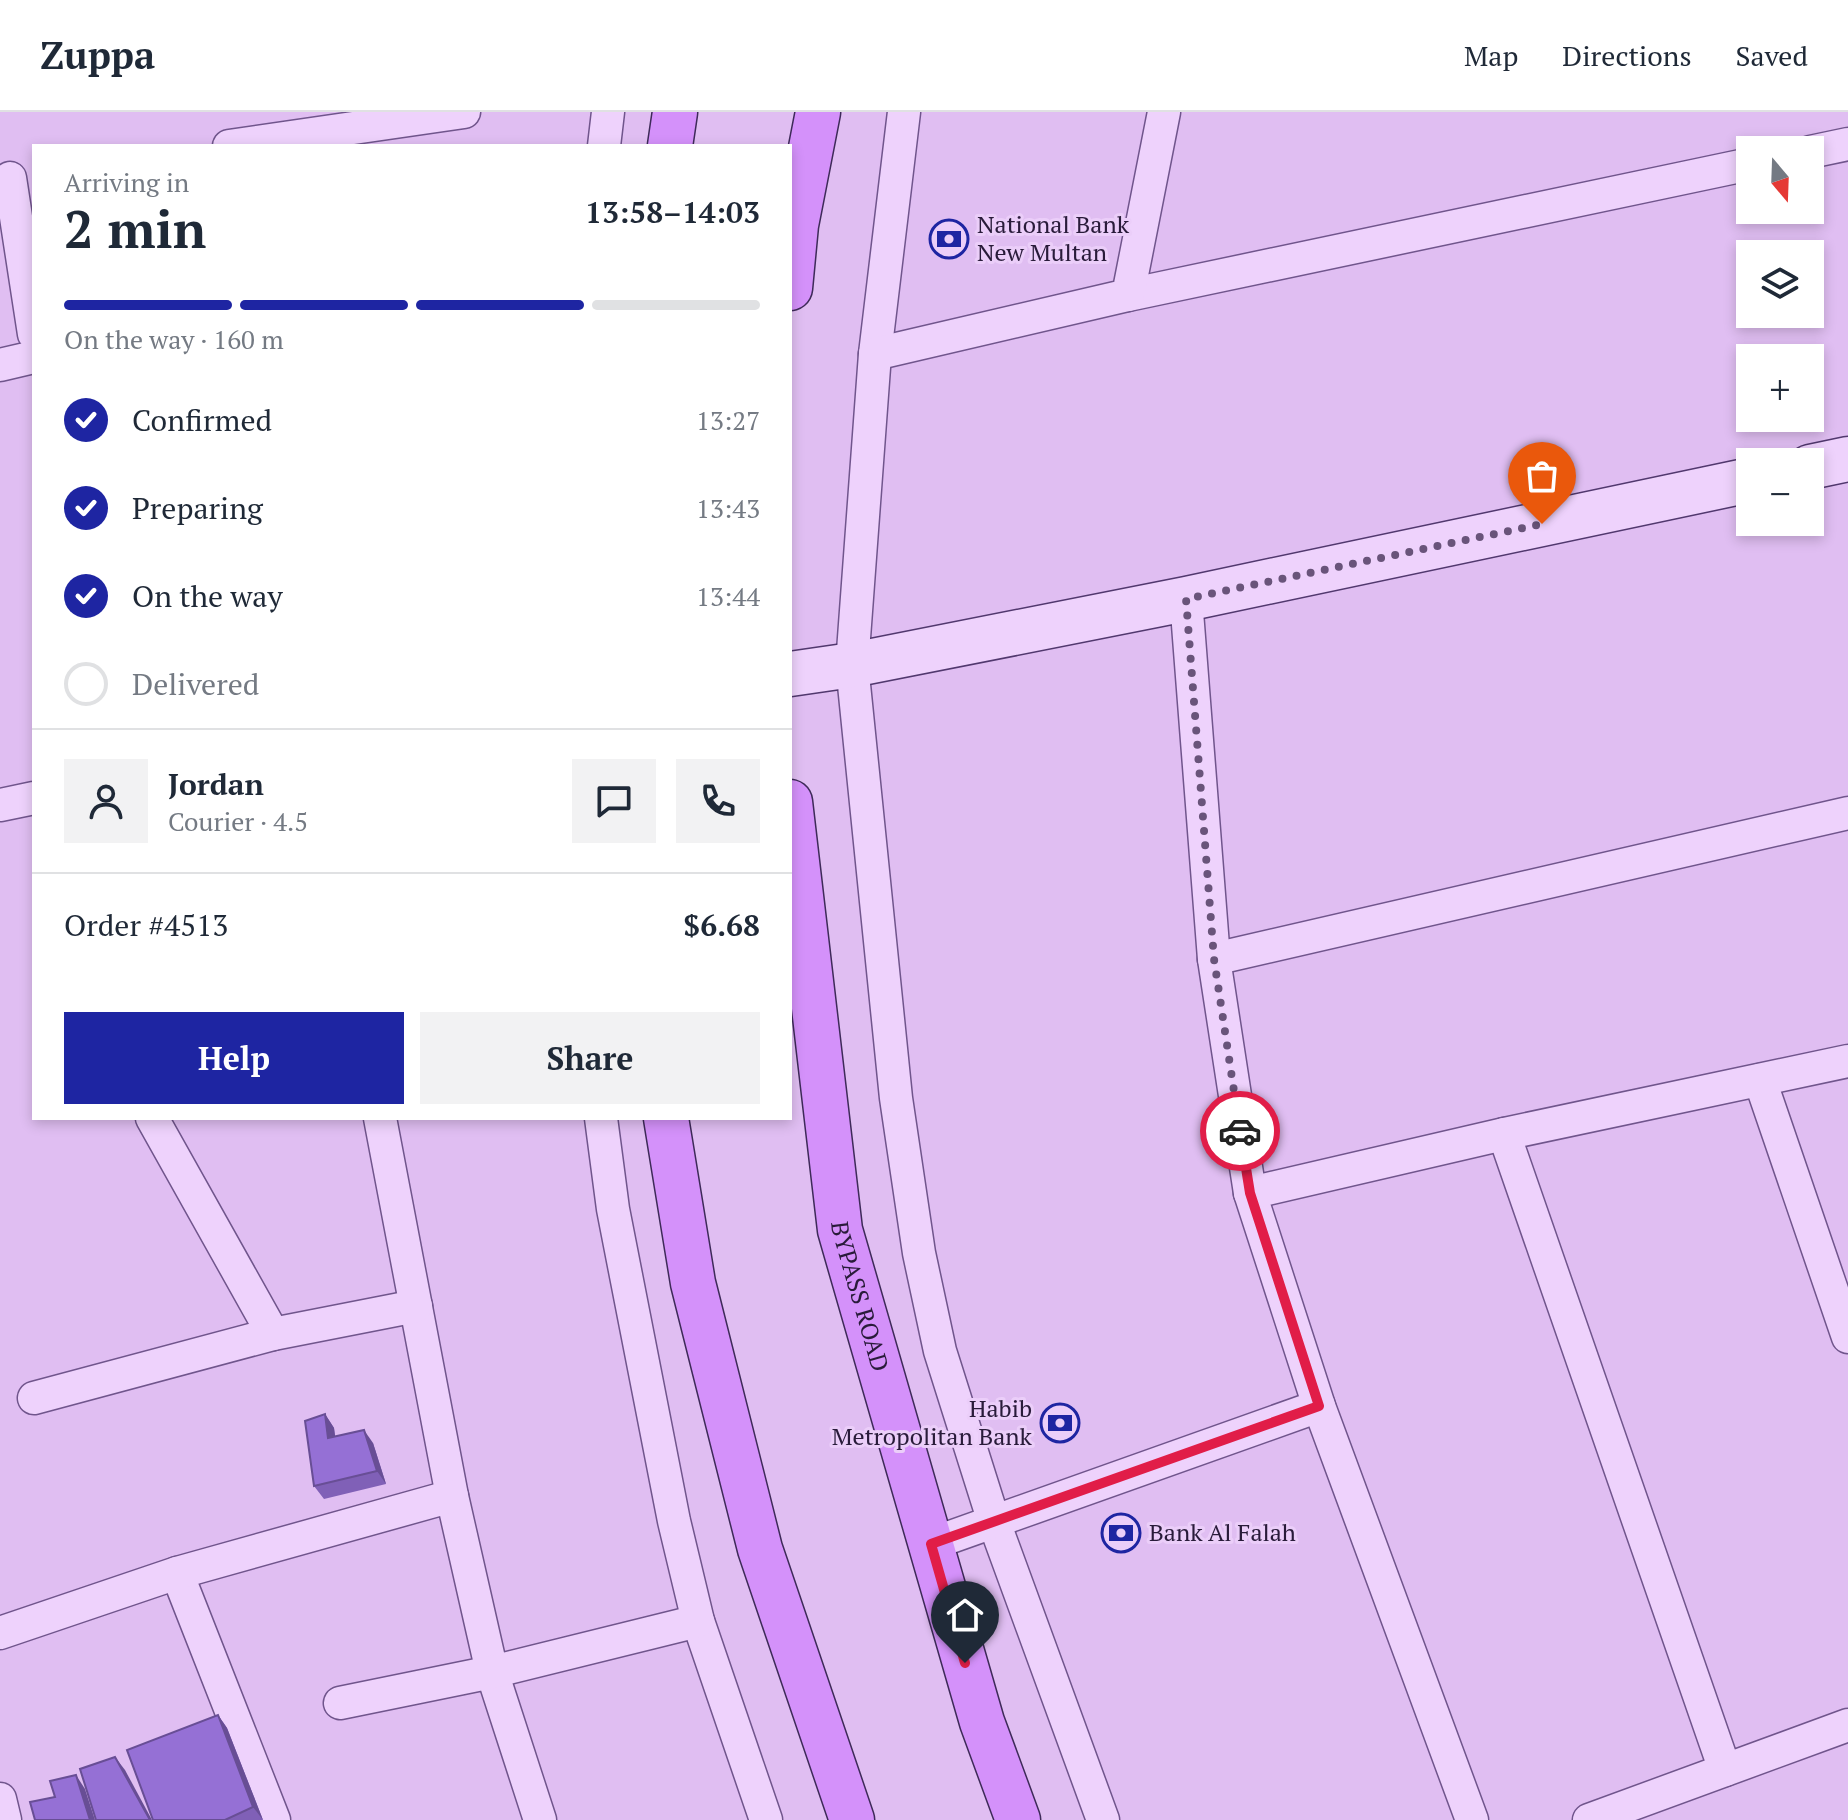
<!DOCTYPE html>
<html lang="en">
<head>
<meta charset="utf-8">
<style>
	body { margin:0; font-family:"PT Serif",serif; background:#f2f2f3; color:#1f2937; height:100vh; display:flex; flex-direction:column; font-size:30px; white-space:nowrap }
	* { box-sizing:border-box; margin:0 }
	p { font-size:26px; color:#747a83 }
	.icon { flex:none; width:44px; height:44px; fill:none; stroke:currentColor; stroke-width:2; stroke-linecap:round; stroke-linejoin:round }
	.map { position:relative; flex:1; overflow:hidden }
	.side { position:absolute; left:32px; top:32px; width:760px; height:976px; display:flex; flex-direction:column; background:#fff; border-radius:0px; box-shadow:0 4px 12px #0003 }
	.side>* { flex:none }
	.needle { width:52px; rotate:161deg }
	.buttons { position:absolute; left:1736px; top:24px; display:grid; gap:16px }
	.buttons a { display:grid; place-items:center; width:88px; height:88px; border-radius:0px; background:#fff; box-shadow:0 4px 12px #0003; font-size:40px }
	.pin { position:absolute; display:grid; place-items:center; width:68px; height:68px; color:#fff; margin:-82px -34px; border-radius:50% 50% 50% 0; rotate:-45deg; box-shadow:0 0 8px #0007 }
	.pin .icon { rotate:45deg }
	.courier { position:absolute; display:grid; place-items:center; width:80px; height:80px; margin:-40px; border:6px solid #e11d48; border-radius:50%; background:#fff; color:#222; box-shadow:0 2px 10px #0007 }
	.headline em { font-style:normal; font-weight:800 }
	.headline div { display:flex; flex-direction:column-reverse }
	.headline { display:flex; align-items:center; justify-content:space-between; height:136px; padding:0 32px }
	h1 { font-size:52px; font-weight:800; line-height:60px }
	.bar { display:grid; grid-template-columns:repeat(4,1fr); gap:12px 8px; align-content:center; height:96px; padding:0 32px }
	.bar i { height:10px; border-radius:6px; background:#e0e1e3 }
	.bar .active { background:#1e25a2 }
	.bar p { grid-column:span 4 }
	.line { display:flex; align-items:center; gap:20px; padding:0 32px; border-top:2px solid #e0e1e3 }
	.line div { flex:1 }
	.round { display:grid; place-items:center; flex:none; width:84px; height:84px; border-radius:0px; background:#f2f2f3 }
	ol { padding:0 32px; list-style:none }
	li { display:flex; align-items:center; gap:24px; height:88px }
	li p { margin-inline-start:auto }
	li .icon { padding:8px; border-radius:50%; background:#1e25a2; color:#fff; stroke-width:4 }
	li:last-child { color:#747a83 }
	li i { width:44px; height:44px; border:4px solid #e0e1e3; border-radius:50% }
	.action { display:flex; gap:16px; margin-top:auto; padding:16px 32px }
	.action a { flex:1; height:92px; border-radius:0px; background:#1e25a2; color:#fff; font-size:32px; font-weight:800; line-height:92px; text-align:center }
	.action a+a { background:#f2f2f3; color:#1f2937 }
	header { display:flex; align-items:center; gap:48px; box-sizing:border-box; height:112px; padding:0 40px; background:#fff; border-bottom:2px solid #e0e1e3 }
	header strong { font-size:38px }
	nav { display:flex; gap:44px; margin-inline-start:auto; font-size:28px }
	.map>svg:first-child { display:block }
	.lines { fill:none; stroke-linecap:round; stroke-linejoin:round }
	.street-casing { stroke:#70558c; stroke-width:35 }
	.secondary-casing { stroke:#51386e; stroke-width:47 }
	.primary-casing { stroke:#3e2a59; stroke-width:47 }
	.street { stroke:#eed2fc; stroke-width:32 }
	.secondary { stroke:#eed2fc; stroke-width:44 }
	.primary { stroke:#d491fa; stroke-width:44 }
	.wall { fill:#8060b7 }
	.shaded-wall { fill:#684e95 }
	.building { fill:#9570d5; stroke:#684e95; stroke-width:2 }
	.done { stroke:#69547a; stroke-width:8; stroke-dasharray:0 14.4 }
	.route { stroke:#e11d48; stroke-width:10 }
	.labels { text-anchor:middle; stroke-width:6; stroke-linejoin:round; paint-order:stroke }
	.poi-label { font-size:24px; fill:#291b3a; stroke:#ebcef9; text-anchor:start }
	.street-label { font-size:24px; fill:#291b3a; stroke:#ebcef9 }
</style>
</head>
<body>
<header>
<strong>Zuppa</strong>
<nav><a>Map</a><a>Directions</a><a>Saved</a></nav>
</header>
<div class="map">
<svg width="1848" height="1708" viewBox="0 0 1848 1708">
	<rect width="100%" height="100%" fill="#e0bef2"/>
	<g class="lines">
		<defs>
			<g id="street">
				<path d="M904,0L875,242L852,553L896,986L919,1141L940,1239L994,1410L1103,1708"/>
				<path d="M229,34L464,0"/>
				<path d="M604,34L608,0"/>
				<path d="M1810,40L1848,32"/>
				<path d="M10,66L34,222"/>
				<path d="M1128,183L1750,52"/>
				<path d="M875,242L1128,183L1164,0"/>
				<path d="M0,253L34,245"/>
				<path d="M1186,487L1214,847L1250,1081L1319,1294L1472,1708"/>
				<path d="M0,693L34,686"/>
				<path d="M1214,847L1848,701"/>
				<path d="M1760,968L1848,1225"/>
				<path d="M152,1006L273,1222"/>
				<path d="M380,1006L452,1384L492,1560L540,1708"/>
				<path d="M601,1006L613,1097L674,1409L698,1509L766,1708"/>
				<path d="M1504,1022L1725,1658"/>
				<path d="M1250,1081L1504,1022L1848,949"/>
				<path d="M34,1286L273,1222L416,1194"/>
				<path d="M931,1432L1319,1294"/>
				<path d="M177,1461L274,1708"/>
				<path d="M0,1521L177,1461L452,1384"/>
				<path d="M340,1591L492,1560L698,1509"/>
				<path d="M0,1687L5,1708"/>
				<path d="M1589,1708L1848,1613"/>
			</g>
			<g id="secondary">
				<path d="M1810,355L1848,347"/>
				<path d="M790,562L852,553L1186,487L1750,368"/>
			</g>
			<g id="primary">
				<path d="M670,34L675,0"/>
				<path d="M790,176L796,113L818,0"/>
				<path id="s1" d="M790,690L840,1118L982,1610L1018,1708"/>
				<path d="M666,1006L693,1171L760,1437L852,1708"/>
			</g>
		</defs>
		<use href="#street" class="street-casing"/>
		<use href="#secondary" class="secondary-casing"/>
		<use href="#primary" class="primary-casing"/>
		<use href="#street" class="street"/>
		<use href="#secondary" class="secondary"/>
		<use href="#primary" class="primary"/>
	</g>
	<g class="wall">
		<path d="M325,1302L334,1316L335,1324L373,1331L386,1372L324,1387L314,1374Z"/>
		<path d="M218,1603L227,1616L263,1708H153Z"/>
	</g>
	<g class="shaded-wall">
		<path d="M325,1302L334,1316L337,1339L328,1326Z"/>
		<path d="M364,1318L373,1331L386,1372L377,1359Z"/>
		<path d="M218,1603L227,1616L263,1708L253,1695Z"/>
		<path d="M115,1645L125,1658L152,1708H150Z"/>
		<path d="M76,1663L85,1677L95,1708H90Z"/>
	</g>
	<g class="building">
		<path d="M325,1302L328,1326L364,1318L377,1359L314,1374L305,1309Z"/>
		<path d="M218,1603L253,1695L225,1708H153L127,1638Z"/>
		<path d="M115,1645L150,1708H96L80,1657Z"/>
		<path d="M76,1663L90,1708H35L30,1690L55,1685L50,1669Z"/>
	</g>
	<g class="lines">
		<path class="done" d="M1240,1019L1214,847L1186,487L1542,412"/>
		<path class="route" d="M965,1551L931,1432L1319,1294L1250,1081L1240,1019"/>
	</g>
	<defs>
		<symbol id="bank-ring" viewBox="-11 -11 22 22"><circle r="9.5" fill="#ebcef9" stroke="#1e25a2" stroke-width="1.5"/><path d="M-6-4H6V4H-6ZM0-2.3a2.3 2.3 0 1 0 0 4.6a2.3 2.3 0 1 0 0-4.6Z" fill="#1e25a2"/></symbol>
	</defs>
	<g fill-rule="evenodd">
		<use href="#bank-ring" x="927" y="105" width="44" height="44"/>
		<use href="#bank-ring" x="1038" y="1289" width="44" height="44"/>
		<use href="#bank-ring" x="1099" y="1399" width="44" height="44"/>
	</g>
	<g class="labels">
		<g class="poi-label">
			<text x="977" y="121">National Bank<tspan x="977" dy="28">New Multan</tspan></text>
			<text x="1032" y="1305" text-anchor="end">Habib<tspan x="1032" dy="28">Metropolitan Bank</tspan></text>
			<text x="1149" y="1429">Bank Al Falah</text>
		</g>
		<g class="street-label">
			<text dy="8" stroke="none"><textPath href="#s1" startOffset="500">BYPASS ROAD</textPath></text>
		</g>
	</g>
</svg>
<div class="buttons">
<a><svg class="needle" viewBox="-14 -14 28 28"><path d="M0-13l5 13h-10z" fill="#e53935"/><path d="M0 13l5-13h-10z" fill="#747a83"/></svg></a>
<a><svg class="icon" aria-label="layers" viewBox="0 0 24 24"><path d="M12 4l9 5-9 5-9-5zM3 14l9 5 9-5"/></svg></a>
<a>+</a>
<a>−</a>
</div>
<div class="pin" style="left:1542px;top:412px;background:#ea580c"><svg class="icon" aria-label="bag" viewBox="0 0 24 24"><path d="M5 8h14l-1 12H6zM9 8a3 3 0 0 1 6 0"/></svg></div>
<div class="pin" style="left:965px;top:1551px;background:#1f2937"><svg class="icon" aria-label="home" viewBox="0 0 24 24"><path d="M3 11l9-7 9 7M6 9v11h12V9"/></svg></div>
<div class="courier" style="left:1240px;top:1019px"><svg class="icon" aria-label="car" viewBox="0 0 24 24"><path d="M5 17H2v-5l4-1 3-4h7l3 4 3 1v5h-3M9 17h6M6 11h13"/><circle cx="7" cy="17" r="2"/><circle cx="17" cy="17" r="2"/></svg></div>
<section class="side">
<div class="headline"><div><h1>2 min</h1><p>Arriving in</p></div><em>13:58–14:03</em></div>
<div class="bar"><i class="active"></i><i class="active"></i><i class="active"></i><i></i><p>On the way · 160 m</p></div>
<ol>
<li><svg class="icon" aria-label="check" viewBox="0 0 24 24"><path d="M5 12l5 5 9-10"/></svg>Confirmed<p>13:27</p></li>
<li><svg class="icon" aria-label="check" viewBox="0 0 24 24"><path d="M5 12l5 5 9-10"/></svg>Preparing<p>13:43</p></li>
<li><svg class="icon" aria-label="check" viewBox="0 0 24 24"><path d="M5 12l5 5 9-10"/></svg>On the way<p>13:44</p></li>
<li><i></i>Delivered</li>
</ol>
<div class="line" style="height:144px"><a class="round"><svg class="icon" aria-label="person" viewBox="0 0 24 24"><circle cx="12" cy="8" r="4"/><path d="M4 21q1-7 8-7t8 7"/></svg></a><div><b>Jordan</b><p>Courier · 4.5</p></div><a class="round"><svg class="icon" aria-label="chat" viewBox="0 0 24 24"><path d="M4 5h16v11H9l-5 4z"/></svg></a><a class="round"><svg class="icon" aria-label="phone" viewBox="0 0 24 24"><path d="M5 4h4l2 5-3 2q2 4 5 5l2-3 5 2v4C11 20 4 13 5 4z"/></svg></a></div>
<div class="line" style="height:104px"><div>Order #4513</div><b>$6.68</b></div>
<div class="action"><a>Help</a><a>Share</a></div>
</section>
</div>
</body>
</html>
